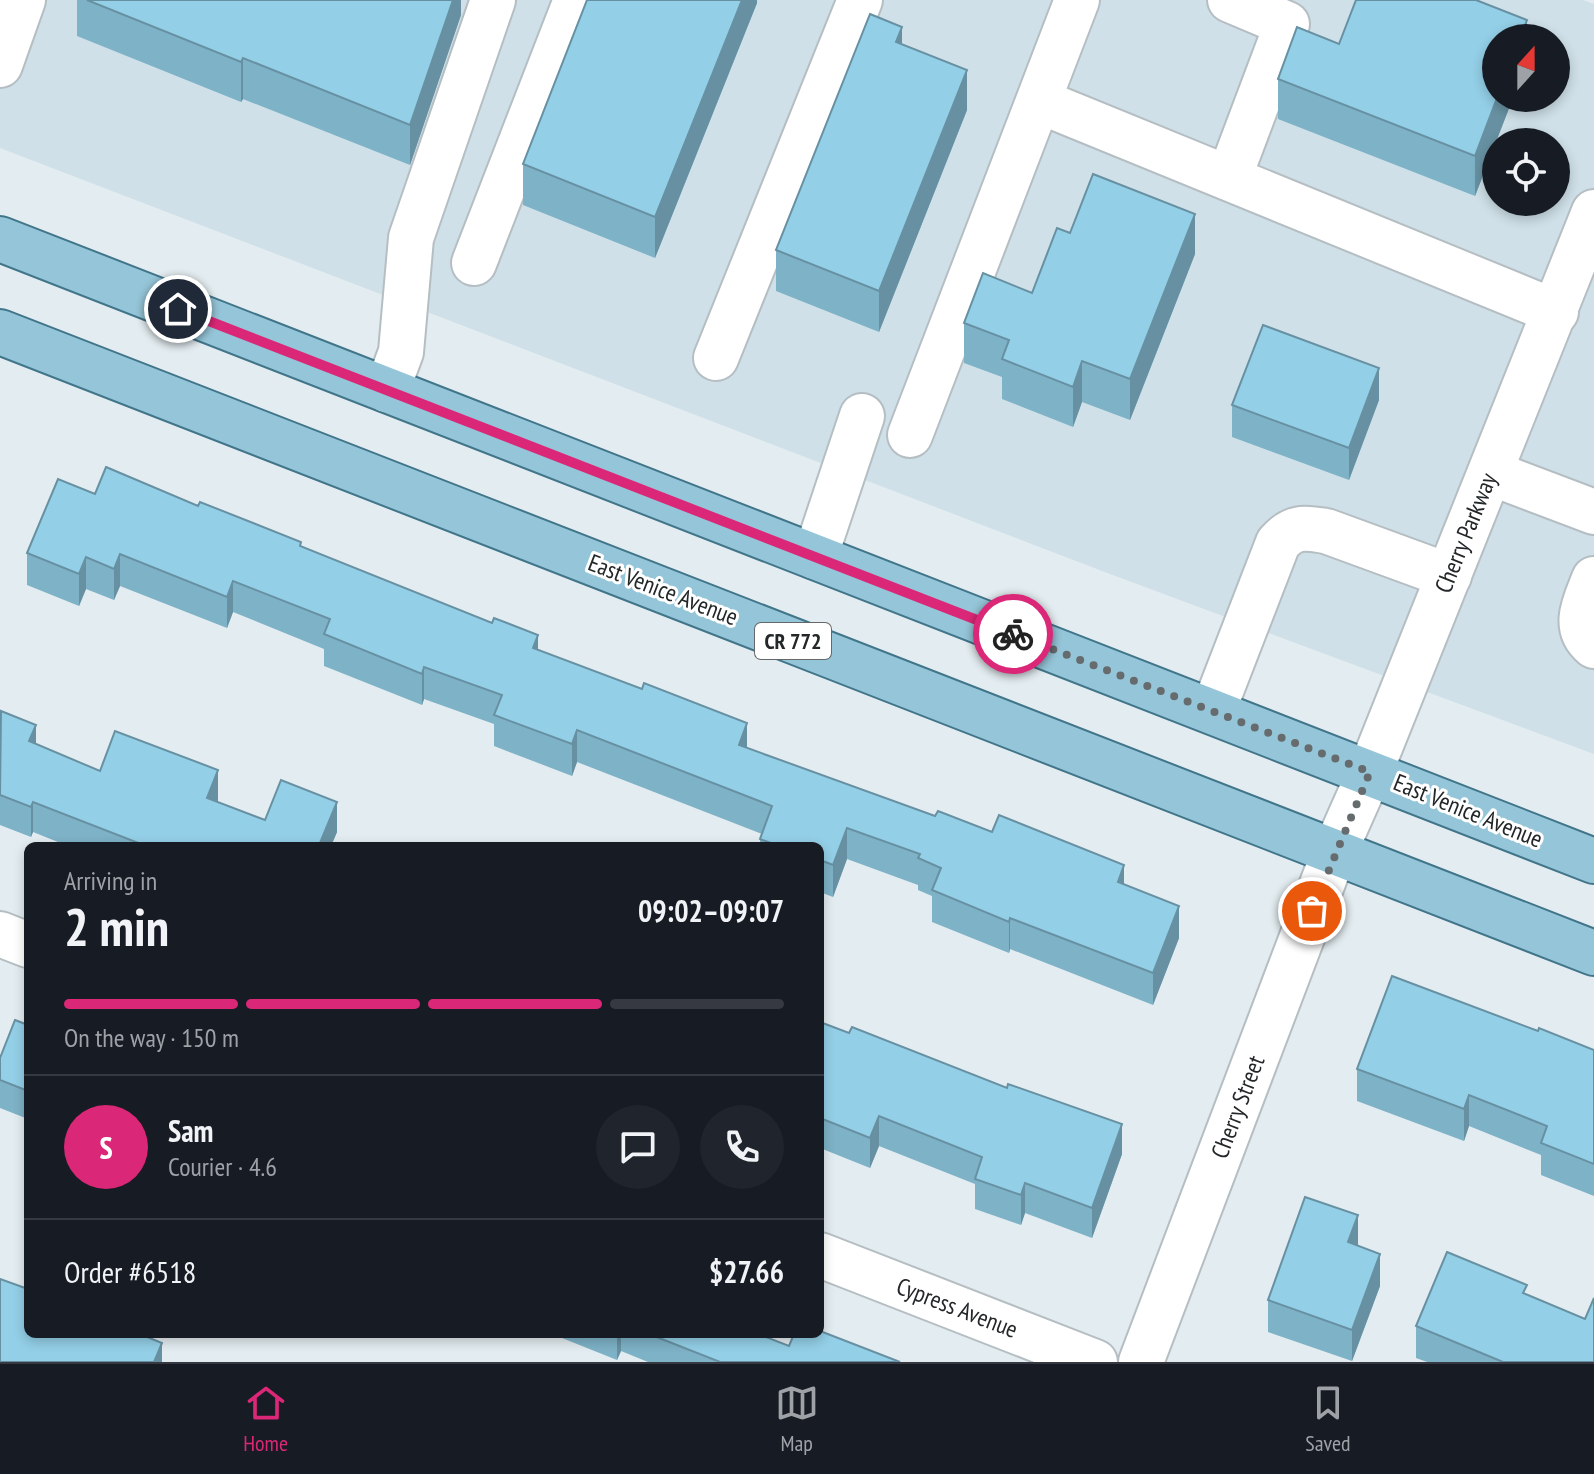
<!DOCTYPE html>
<html lang="en">
<head>
<meta charset="utf-8">
<style>
	body { margin:0; font-family:"PT Sans Narrow",sans-serif; background:#20242c; color:#f1f3f6; height:100vh; display:flex; flex-direction:column; font-size:30px; white-space:nowrap }
	* { box-sizing:border-box; margin:0 }
	p { font-size:26px; color:#9ea1a6 }
	.icon { flex:none; width:44px; height:44px; fill:none; stroke:currentColor; stroke-width:2; stroke-linecap:round; stroke-linejoin:round }
	.map { position:relative; flex:1; overflow:hidden }
	.panel { position:absolute; left:24px; top:842px; width:800px; height:496px; display:flex; flex-direction:column; background:#171b24; border-radius:12px; box-shadow:0 4px 12px #0003 }
	.panel>* { flex:none }
	.needle { width:52px; rotate:21deg }
	.fabs { position:absolute; left:1482px; top:24px; display:grid; gap:16px }
	.fabs a { display:grid; place-items:center; width:88px; height:88px; border-radius:50%; background:#171b24; box-shadow:0 4px 12px #0003; font-size:40px }
	.pin { position:absolute; display:grid; place-items:center; width:68px; height:68px; color:#fff; margin:-34px; border:4px solid #fff; border-radius:50%; box-shadow:0 2px 8px #0007 }
	.courier { position:absolute; display:grid; place-items:center; width:80px; height:80px; margin:-40px; border:6px solid #db2777; border-radius:50%; background:#fff; color:#222; box-shadow:0 2px 10px #0007 }
	.headline em { font-style:normal; font-weight:700 }
	.headline div { display:flex; flex-direction:column-reverse }
	.headline { display:flex; align-items:center; justify-content:space-between; height:136px; padding:0 40px }
	h1 { font-size:52px; font-weight:700; line-height:60px }
	.bar { display:grid; grid-template-columns:repeat(4,1fr); gap:12px 8px; align-content:center; height:96px; padding:0 40px }
	.bar i { height:10px; border-radius:6px; background:#363941 }
	.bar .on { background:#db2777 }
	.bar p { grid-column:span 4 }
	.line { display:flex; align-items:center; gap:20px; padding:0 40px; border-top:2px solid #363941 }
	.line div { flex:1 }
	.round { display:grid; place-items:center; flex:none; width:84px; height:84px; border-radius:42px; background:#20242c }
	.dock { display:flex; justify-content:space-around; align-items:center; height:112px; border-top:2px solid #363941; background:#171b24; font-size:22px; color:#9ea1a6 }
	.dock a { display:grid; justify-items:center; gap:4px }
	.dock .on { color:#db2777 }
	.map>svg:first-child { display:block }
	.built { fill:#cfe0e8; fill-rule:evenodd }
	.lines { fill:none; stroke-linecap:round; stroke-linejoin:round }
	.minor-casing { stroke:#b5bec2; stroke-width:48 }
	.major-casing { stroke:#40758a; stroke-width:48 }
	.minor { stroke:#fff; stroke-width:44 }
	.major { stroke:#95c5d8; stroke-width:44 }
	.wall { fill:#7eb2c7 }
	.shaded-wall { fill:#6791a2 }
	.building { fill:#93cfe7; stroke:#6791a2; stroke-width:2 }
	.done { stroke:#666c6e; stroke-width:8; stroke-dasharray:0 14.4 }
	.route { stroke:#db2777; stroke-width:10 }
	.labels { text-anchor:middle; stroke-width:6; stroke-linejoin:round; paint-order:stroke }
	.shield { fill:#fff; stroke:#656868; stroke-width:2 }
	.shield-label { font-size:22px; font-weight:bold; fill:#232728 }
	.street-label { font-size:24px; fill:#232728; stroke:#fff }
</style>
</head>
<body>
<div class="map">
<svg width="1594" height="1362" viewBox="0 0 1594 1362">
	<rect width="100%" height="100%" fill="#e3ecf0"/>
	<path class="built" d="M0,0H1583L1594,4V754L1110,574L0,148ZM1496,38H1556V98H1496ZM1496,142H1556V202H1496Z"/>
	<g class="lines">
		<defs>
			<g id="minor">
				<path d="M0,65L23,0"/>
				<path d="M1039,101L1556,312"/>
				<path d="M1229,178L1287,24L1230,0"/>
				<path d="M474,263L576,0"/>
				<path d="M716,358L860,0"/>
				<path d="M387,390L401,352L411,238L493,0"/>
				<path d="M910,435L1077,0"/>
				<path d="M1491,473L1594,512"/>
				<path d="M815,557L862,416"/>
				<path d="M1594,579C1585,602 1571,627 1594,646"/>
				<path d="M1213,711L1278,543C1294,525 1304,528 1326,531L1449,576"/>
				<path d="M0,934L28,945"/>
				<path d="M820,1255L1095,1362"/>
				<path d="M1141,1362L1334,853L1370,772L1594,212"/>
			</g>
			<g id="major">
				<path d="M0,239L1594,861"/>
				<path d="M0,332L1594,953"/>
			</g>
		</defs>
		<use href="#minor" class="minor-casing"/>
		<use href="#major" class="major-casing"/>
		<use href="#minor" class="minor"/>
		<use href="#major" class="major"/>
	</g>
	<g class="wall">
		<path d="M77,0H461V15L410,165L243,99L241,102L77,36Z"/>
		<path d="M757,0V3L655,258L523,205V164Z"/>
		<path d="M1527,38L1496,98H1513L1475,196L1278,119V79L1339,44Z"/>
		<path d="M902,44L967,110L879,332L776,291V250Z"/>
		<path d="M1070,233L1195,254L1130,420L1082,402L1073,427L1002,399V377L964,363V323L1032,293Z"/>
		<path d="M1379,400L1349,480L1232,437V405Z"/>
		<path d="M95,494L198,506L301,547L538,650L747,748L1124,885L1179,938L1153,1005L1010,949L1009,953L932,922V896L918,890V885L847,859L833,897L820,892V846H760V839L762,834L577,762L572,776L494,746V724L424,699L422,705L324,666V649L233,612L227,628L120,586L114,600L86,589L79,606L27,585V553Z"/>
		<path d="M0,712L36,744L100,771L218,800L217,802L265,820L337,832L331,846H68L33,832L31,837L0,825Z"/>
		<path d="M820,1022L1122,1154L1092,1238L1025,1213L1021,1225L975,1209V1184L879,1146L870,1168L820,1148Z"/>
		<path d="M28,1025V1119L0,1108V1058Z"/>
		<path d="M1594,1050V1196L1541,1175V1155L1469,1126L1464,1141L1357,1101V1069Z"/>
		<path d="M1358,1246L1380,1286L1352,1361L1268,1332V1300Z"/>
		<path d="M1527,1294L1585,1319L1594,1362H1427L1416,1358V1326Z"/>
		<path d="M552,1334H758L789,1346L900,1362H648L621,1351L617,1360Z"/>
	</g>
	<g class="shaded-wall">
		<path d="M453,0H461V15L410,165V125Z"/>
		<path d="M742,0H757V3L655,258V217Z"/>
		<path d="M1527,20V38H1520Z"/>
		<path d="M902,27V67L896,42Z"/>
		<path d="M243,58V99L241,102V62Z"/>
		<path d="M967,70V110L879,332V291Z"/>
		<path d="M1497,98H1513L1475,196V156Z"/>
		<path d="M1195,214V254L1130,420V379Z"/>
		<path d="M1082,361V402L1073,427V387Z"/>
		<path d="M1379,368V400L1349,480V448Z"/>
		<path d="M120,554V586L114,600V569Z"/>
		<path d="M86,557V589L79,606V574Z"/>
		<path d="M233,581V612L227,628V597Z"/>
		<path d="M538,635V666L533,648Z"/>
		<path d="M424,667V699L422,705V674Z"/>
		<path d="M747,723V755L739,745Z"/>
		<path d="M36,725V755L29,741Z"/>
		<path d="M577,730V762L572,776V744Z"/>
		<path d="M218,770V800L207,828V798Z"/>
		<path d="M33,802V832L31,837V807Z"/>
		<path d="M337,802V832L331,846H320V843Z"/>
		<path d="M847,828V859L833,897V865Z"/>
		<path d="M1124,865V896L1118,882Z"/>
		<path d="M1179,906V938L1153,1005V973Z"/>
		<path d="M1010,918V949L1009,953V922Z"/>
		<path d="M1469,1095V1126L1464,1141V1109Z"/>
		<path d="M879,1116V1146L870,1168V1138Z"/>
		<path d="M1122,1124V1154L1092,1238V1208Z"/>
		<path d="M1025,1183V1213L1021,1225V1195Z"/>
		<path d="M1358,1215V1247L1348,1242Z"/>
		<path d="M1380,1254V1286L1352,1361V1330Z"/>
		<path d="M617,1334H621V1351L617,1360Z"/>
		<path d="M162,1343V1362H154Z"/>
	</g>
	<g class="building">
		<path d="M87,0H453L410,125L243,58L241,62Z"/>
		<path d="M587,0H742L655,217L523,164Z"/>
		<path d="M1356,0H1476L1527,20L1520,38H1496L1497,98L1475,156L1278,79L1297,27L1339,44Z"/>
		<path d="M870,14L902,27L896,42L967,70L879,291L776,250Z"/>
		<path d="M1093,174L1195,214L1130,379L1082,361L1073,387L1002,359L1009,340L964,323L983,273L1032,293L1057,228L1070,233Z"/>
		<path d="M1263,325L1379,368L1349,448L1232,405Z"/>
		<path d="M106,467L198,506L200,502L301,542L300,546L492,623L494,618L538,635L533,648L642,689L644,683L747,723L739,745L935,816L938,811L992,832L999,815L1124,865L1118,882L1179,906L1153,973L1010,918L1009,922L932,890L941,868L918,858L920,854L847,828L833,865L820,860V846H779L760,839L772,806L577,730L572,744L494,715L502,695L424,667L422,674L324,634L330,619L233,581L227,597L120,554L114,569L86,557L79,574L27,553L58,479L95,494Z"/>
		<path d="M1,711L36,725L29,741L100,771L115,731L218,770L207,798L265,820L281,780L337,802L320,843L328,846H146L33,802L31,807L0,795Z"/>
		<path d="M1392,976L1538,1031L1539,1028L1594,1050V1164L1541,1143L1547,1126L1469,1095L1464,1109L1357,1069Z"/>
		<path d="M15,1020L28,1025V1091L0,1080V1058Z"/>
		<path d="M820,1022L849,1033L852,1027L1007,1088L1008,1084L1122,1124L1092,1208L1025,1183L1021,1195L975,1179L982,1157L879,1116L870,1138L820,1118Z"/>
		<path d="M1305,1197L1358,1215L1348,1242L1380,1254L1352,1330L1268,1300Z"/>
		<path d="M1447,1252L1527,1285L1523,1293L1585,1319L1594,1298V1362H1503L1416,1326Z"/>
		<path d="M0,1279L28,1289V1334H140L162,1343L154,1362H0Z"/>
		<path d="M820,1331L900,1362H720L649,1334H758L789,1346L794,1334H820Z"/>
	</g>
	<g class="lines">
		<path class="done" d="M1013,634L1370,772L1312,911"/>
		<path class="route" d="M178,309L1013,634"/>
	</g>
	<g class="labels">
		<rect class="shield" x="755" y="623" width="76" height="36" rx="6"/>
		<g class="shield-label">
			<text x="793" y="649">CR 772</text>
		</g>
		<g class="street-label">
			<text transform="translate(1466 533) rotate(-68)" y="8">Cherry Parkway</text>
			<text transform="translate(663 590) rotate(21)" y="8">East Venice Avenue</text>
			<text transform="translate(1468 811) rotate(22)" y="8">East Venice Avenue</text>
			<text transform="translate(1238 1107) rotate(-69)" y="8">Cherry Street</text>
			<text transform="translate(957 1308) rotate(21)" y="8">Cypress Avenue</text>
		</g>
	</g>
</svg>
<div class="fabs">
<a><svg class="needle" viewBox="-14 -14 28 28"><path d="M0-13l5 13h-10z" fill="#e53935"/><path d="M0 13l5-13h-10z" fill="#9ea1a6"/></svg></a>
<a><svg class="icon" aria-label="locate" viewBox="0 0 24 24"><circle cx="12" cy="12" r="6"/><path d="M12 2v4M12 18v4M2 12h4M18 12h4"/></svg></a>
</div>
<div class="pin" style="left:1312px;top:911px;background:#ea580c"><svg class="icon" aria-label="bag" viewBox="0 0 24 24"><path d="M5 8h14l-1 12H6zM9 8a3 3 0 0 1 6 0"/></svg></div>
<div class="pin" style="left:178px;top:309px;background:#1f2937"><svg class="icon" aria-label="home" viewBox="0 0 24 24"><path d="M3 11l9-7 9 7M6 9v11h12V9"/></svg></div>
<div class="courier" style="left:1013px;top:634px"><svg class="icon" aria-label="bike" viewBox="0 0 24 24"><circle cx="6" cy="16" r="4"/><circle cx="18" cy="16" r="4"/><path d="M6 16l4-8h5l3 8M10 8l3 8H6M13 5h3"/></svg></div>
<section class="panel">
<div class="headline"><div><h1>2 min</h1><p>Arriving in</p></div><em>09:02–09:07</em></div>
<div class="bar"><i class="on"></i><i class="on"></i><i class="on"></i><i></i><p>On the way · 150 m</p></div>
<div class="line" style="height:144px"><b class="round" style="background:#db2777;color:#fff">S</b><div><b>Sam</b><p>Courier · 4.6</p></div><a class="round"><svg class="icon" aria-label="chat" viewBox="0 0 24 24"><path d="M4 5h16v11H9l-5 4z"/></svg></a><a class="round"><svg class="icon" aria-label="phone" viewBox="0 0 24 24"><path d="M5 4h4l2 5-3 2q2 4 5 5l2-3 5 2v4C11 20 4 13 5 4z"/></svg></a></div>
<div class="line" style="height:104px"><div>Order #6518</div><b>$27.66</b></div>
</section>
</div>
<nav class="dock">
<a class="on"><svg class="icon" aria-label="home" viewBox="0 0 24 24"><path d="M3 11l9-7 9 7M6 9v11h12V9"/></svg>Home</a>
<a><svg class="icon" aria-label="map" viewBox="0 0 24 24"><path d="M3 6l6-2 6 2 6-2v14l-6 2-6-2-6 2zM9 4v14M15 6v14"/></svg>Map</a>
<a><svg class="icon" aria-label="saved" viewBox="0 0 24 24"><path d="M7 4h10v16l-5-4-5 4z"/></svg>Saved</a>
</nav>
</body>
</html>
